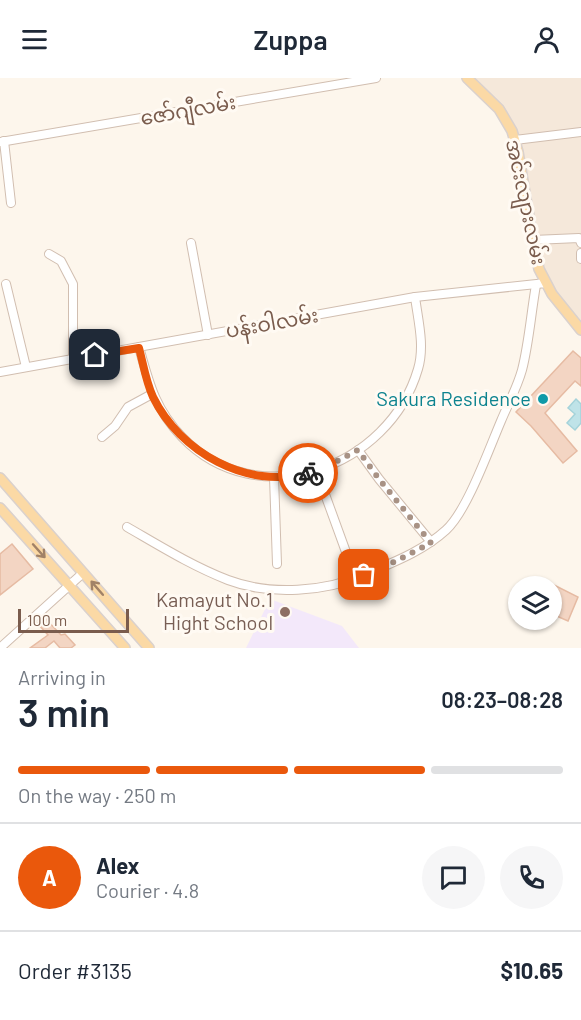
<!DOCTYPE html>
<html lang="en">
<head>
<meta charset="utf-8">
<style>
	body { margin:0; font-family:Barlow,"Noto Sans Myanmar",sans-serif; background:#f6f6f7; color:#1f2937; height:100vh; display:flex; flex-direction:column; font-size:22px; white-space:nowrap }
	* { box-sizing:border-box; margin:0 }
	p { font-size:20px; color:#747a83 }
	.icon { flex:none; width:33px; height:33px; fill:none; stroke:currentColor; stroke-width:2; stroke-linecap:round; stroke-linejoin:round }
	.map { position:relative; height:570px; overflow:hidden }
	.sheet { display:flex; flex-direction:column; background:#fff; flex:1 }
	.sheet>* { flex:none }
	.controls { position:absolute; left:508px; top:498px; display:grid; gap:12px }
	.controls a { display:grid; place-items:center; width:54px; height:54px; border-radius:50%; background:#fff; box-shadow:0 2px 4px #0004; font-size:30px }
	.scale { position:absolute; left:18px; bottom:15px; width:111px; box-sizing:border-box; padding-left:6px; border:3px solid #7a5c4d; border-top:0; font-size:16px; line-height:21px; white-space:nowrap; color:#7a5c4d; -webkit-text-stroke:4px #fffaf3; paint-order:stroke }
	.pin { position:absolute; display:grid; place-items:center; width:51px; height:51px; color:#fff; margin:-26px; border-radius:12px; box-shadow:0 3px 9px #0006 }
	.courier { position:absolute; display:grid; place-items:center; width:60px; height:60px; margin:-30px; border:4px solid #ea580c; border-radius:50%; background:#fff; color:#222; box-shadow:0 2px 8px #0007 }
	.head em { font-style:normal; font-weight:600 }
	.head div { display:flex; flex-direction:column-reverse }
	.head { display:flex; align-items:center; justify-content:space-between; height:102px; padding:0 18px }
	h1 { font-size:39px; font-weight:600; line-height:45px }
	.bar { display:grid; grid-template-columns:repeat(4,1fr); gap:9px 6px; align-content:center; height:72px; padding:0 18px }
	.bar i { height:8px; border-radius:4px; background:#e0e1e3 }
	.bar .current { background:#ea580c }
	.bar p { grid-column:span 4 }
	.line { display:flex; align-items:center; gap:15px; padding:0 18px; border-top:2px solid #e0e1e3 }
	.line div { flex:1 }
	.round { display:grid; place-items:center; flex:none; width:63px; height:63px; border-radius:32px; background:#f6f6f7 }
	header { display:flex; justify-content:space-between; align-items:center; height:78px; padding:0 18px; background:#fff; font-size:27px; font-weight:600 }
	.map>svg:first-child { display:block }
	.residential { fill:#f5e8da }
	.education { fill:#f3e8fa }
	.water { fill:#bfe3e8; stroke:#a5d3da; stroke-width:1.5 }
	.building { fill:#f3d5c3; stroke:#e6bba3; stroke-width:1.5 }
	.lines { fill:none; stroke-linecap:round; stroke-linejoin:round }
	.minor-casing { stroke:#d1beb0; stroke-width:10 }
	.major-casing { stroke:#dad1cd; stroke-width:12 }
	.minor { stroke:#fff; stroke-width:8 }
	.major { stroke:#fbd9a5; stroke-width:9 }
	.oneway { stroke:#a18267 }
	.done { stroke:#a89285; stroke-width:6; stroke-dasharray:0 10.8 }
	.route { stroke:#ea580c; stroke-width:8 }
	.culture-dot { fill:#0f9aa8; stroke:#fffaf3; stroke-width:2 }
	.education-dot { fill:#8d6e63; stroke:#fffaf3; stroke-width:2 }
	.labels { text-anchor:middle; stroke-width:6; stroke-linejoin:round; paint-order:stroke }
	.street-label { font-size:20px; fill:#7a5c4d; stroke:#fffaf3 }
	.culture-label { font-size:20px; fill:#0d838f; stroke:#fffaf3; text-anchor:end }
	.education-label { font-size:20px; fill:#785e54; stroke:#fffaf3; text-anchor:end }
</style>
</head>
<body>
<header><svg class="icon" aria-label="menu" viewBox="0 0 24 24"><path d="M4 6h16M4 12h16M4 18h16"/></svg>Zuppa<svg class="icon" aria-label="person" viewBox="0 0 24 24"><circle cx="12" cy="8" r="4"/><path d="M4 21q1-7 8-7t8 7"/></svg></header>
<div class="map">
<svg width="581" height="570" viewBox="0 0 581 570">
	<rect width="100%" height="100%" fill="#fdf6ec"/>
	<path class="residential" d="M469,0H581V246L549,204L539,174L520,60L508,38Z"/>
	<path class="education" d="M270,521L342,548L359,570H246Z"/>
	<path class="water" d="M576,321L581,326V345L575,352L567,345L575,336L568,330Z"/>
	<g class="building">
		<path d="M573,273L581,280V308L575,303L545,335L577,373L563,385L531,348L516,334Z"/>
		<path d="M12,466L33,491L0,517V476Z"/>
		<path d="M552,506L578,519L568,543L552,536Z"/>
		<path d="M44,539L61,557L65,556L75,567L71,570H60L54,563L45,570H30L48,557L37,545Z"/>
	</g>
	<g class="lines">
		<defs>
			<g id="minor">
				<path d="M515,62L581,54"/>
				<path d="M4,63L11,125"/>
				<path d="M0,64L376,0"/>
				<path d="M533,162L579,160L581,165"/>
				<path d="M191,165L208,257"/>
				<path d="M49,176L61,183L73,206V281"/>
				<path d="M581,181V175"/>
				<path d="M6,206L26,289"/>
				<path d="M139,269C149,305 155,331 182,359C258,438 389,390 418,291C425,268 418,242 415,219"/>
				<path d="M0,294L415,219L546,205"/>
				<path d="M102,359L115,348L128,329L152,316"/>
				<path d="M358,372L379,401L431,464"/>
				<path d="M320,392L322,408L346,474"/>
				<path d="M274,399L277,486"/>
				<path d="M127,449C160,468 192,488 228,502C270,518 326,514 366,496C394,484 423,473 446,452C467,433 489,371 501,343C508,326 517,310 522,292C529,265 531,235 536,207"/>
				<path d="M0,570L83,495"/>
			</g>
			<g id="major">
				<path d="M467,0L499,31L512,53L518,74L533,162L539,191L552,216L581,252"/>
				<path d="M0,400L149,570"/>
				<path d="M0,430L125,570"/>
			</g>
		</defs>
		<use href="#minor" class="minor-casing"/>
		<use href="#major" class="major-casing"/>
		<use href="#minor" class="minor"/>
		<use href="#major" class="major"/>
	</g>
	<defs><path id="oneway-shaft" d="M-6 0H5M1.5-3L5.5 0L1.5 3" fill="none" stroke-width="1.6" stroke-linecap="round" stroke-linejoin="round" transform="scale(1.5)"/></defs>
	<g class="oneway">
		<use href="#oneway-shaft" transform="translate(39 473) rotate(48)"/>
		<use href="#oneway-shaft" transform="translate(97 510) rotate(-131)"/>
	</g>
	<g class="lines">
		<path class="done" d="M308,395L320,392L358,372L379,401L431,465L394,484L364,497"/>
		<path class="route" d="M95,277L139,270C143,285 146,304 153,319C180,374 247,412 308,395"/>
	</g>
	<circle class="culture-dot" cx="543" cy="321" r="6"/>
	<circle class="education-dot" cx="285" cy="534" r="6"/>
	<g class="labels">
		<g class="street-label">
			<text transform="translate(188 32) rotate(-10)" y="7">ဇော်ဂျီလမ်း</text>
			<text transform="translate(526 124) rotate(78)" y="7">အင်းလျားလမ်း</text>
			<text transform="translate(272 245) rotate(-10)" y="7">ပန်းဝါလမ်း</text>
		</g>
		<g class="culture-label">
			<text x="531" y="328">Sakura Residence</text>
		</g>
		<g class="education-label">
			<text x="273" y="529">Kamayut No.1<tspan x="273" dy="23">Hight School</tspan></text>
		</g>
	</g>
</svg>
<div class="controls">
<a><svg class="icon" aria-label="layers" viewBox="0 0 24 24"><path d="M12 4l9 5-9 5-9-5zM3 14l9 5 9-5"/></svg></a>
</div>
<div class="scale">100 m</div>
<div class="pin" style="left:364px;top:497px;background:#ea580c"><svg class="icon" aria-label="bag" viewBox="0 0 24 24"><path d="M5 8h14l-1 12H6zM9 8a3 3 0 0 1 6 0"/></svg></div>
<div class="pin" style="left:95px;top:277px;background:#1f2937"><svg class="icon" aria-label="home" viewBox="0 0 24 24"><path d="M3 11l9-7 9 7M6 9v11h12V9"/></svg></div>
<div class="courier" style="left:308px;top:395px"><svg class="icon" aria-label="bike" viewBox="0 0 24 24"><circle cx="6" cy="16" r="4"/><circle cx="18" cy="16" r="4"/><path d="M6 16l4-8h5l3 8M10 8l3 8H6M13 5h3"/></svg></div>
</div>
<section class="sheet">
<div class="head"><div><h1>3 min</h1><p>Arriving in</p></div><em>08:23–08:28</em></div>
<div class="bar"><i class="current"></i><i class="current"></i><i class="current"></i><i></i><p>On the way · 250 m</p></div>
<div class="line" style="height:108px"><b class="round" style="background:#ea580c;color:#fff">A</b><div><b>Alex</b><p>Courier · 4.8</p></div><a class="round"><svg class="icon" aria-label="chat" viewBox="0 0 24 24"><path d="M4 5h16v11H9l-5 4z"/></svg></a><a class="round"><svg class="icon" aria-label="phone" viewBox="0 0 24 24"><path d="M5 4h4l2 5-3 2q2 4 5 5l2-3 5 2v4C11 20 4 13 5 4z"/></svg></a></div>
<div class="line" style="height:78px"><div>Order #3135</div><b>$10.65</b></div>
</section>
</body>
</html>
